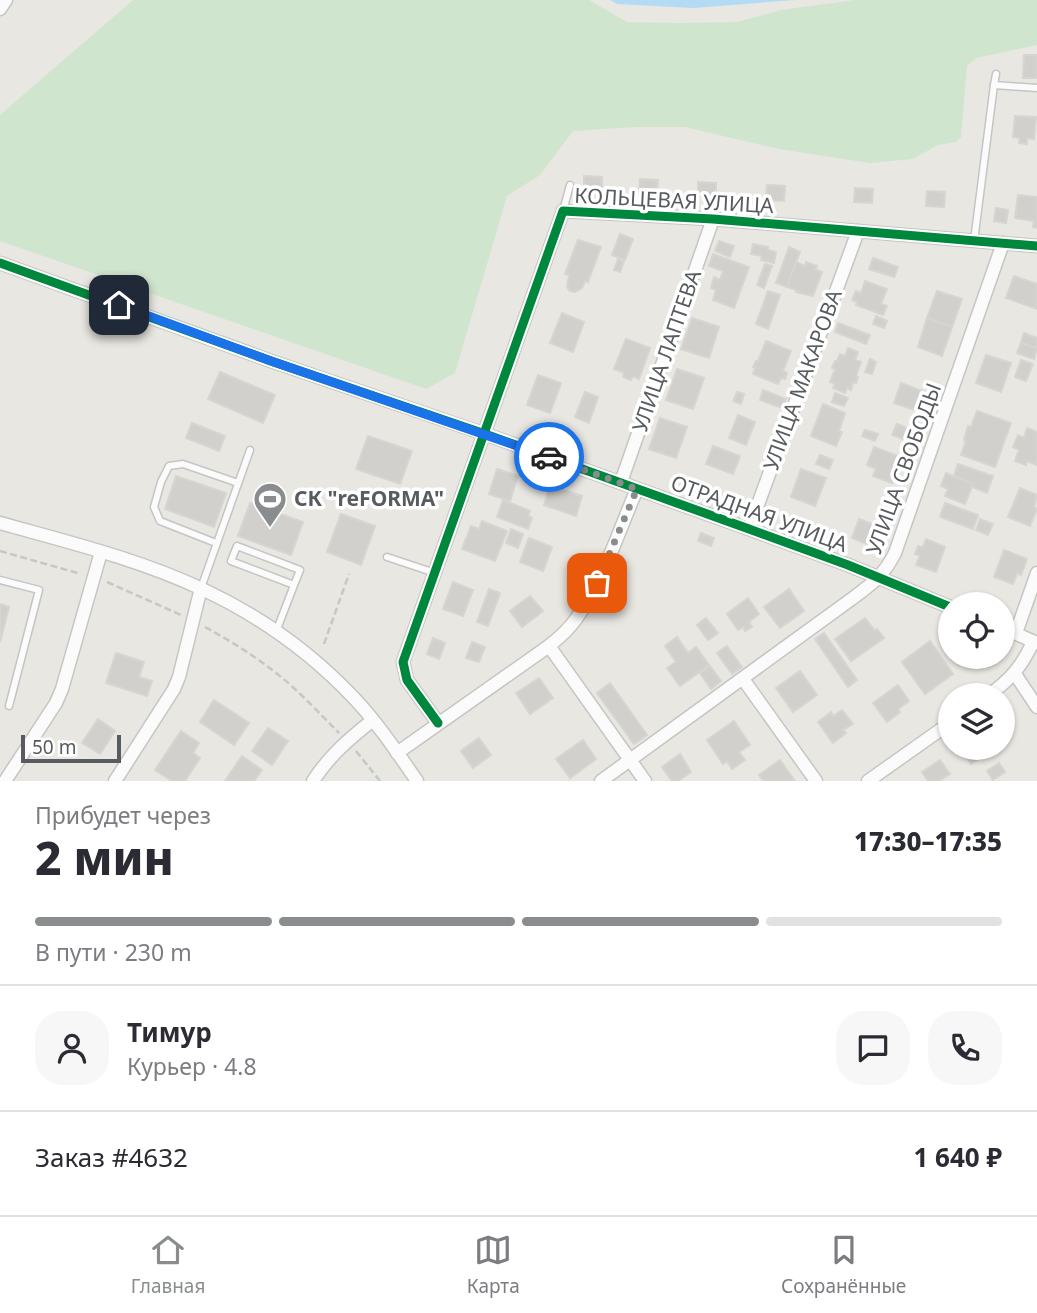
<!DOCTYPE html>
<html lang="ru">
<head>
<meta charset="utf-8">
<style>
	body { margin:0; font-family:"Noto Sans",sans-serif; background:#f7f7f7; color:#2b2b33; height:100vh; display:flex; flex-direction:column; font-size:26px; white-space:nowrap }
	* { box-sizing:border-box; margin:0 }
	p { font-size:23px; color:#7c7c81 }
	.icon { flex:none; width:38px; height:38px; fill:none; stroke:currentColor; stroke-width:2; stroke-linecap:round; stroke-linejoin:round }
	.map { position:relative; height:781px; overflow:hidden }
	.details { display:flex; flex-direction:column; background:#fff; flex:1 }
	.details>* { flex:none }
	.controls { position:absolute; left:938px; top:592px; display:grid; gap:14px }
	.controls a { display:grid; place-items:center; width:77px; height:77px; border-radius:50%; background:#fff; box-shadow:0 2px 5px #0004; font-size:35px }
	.scale { position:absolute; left:21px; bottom:18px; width:100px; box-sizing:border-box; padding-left:7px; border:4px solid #585c60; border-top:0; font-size:19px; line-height:24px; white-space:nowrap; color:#585c60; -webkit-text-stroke:5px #fff; paint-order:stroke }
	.pin { position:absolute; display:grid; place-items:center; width:60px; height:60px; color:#fff; margin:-30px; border-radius:14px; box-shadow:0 4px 10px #0006 }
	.courier { position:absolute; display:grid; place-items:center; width:70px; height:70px; margin:-35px; border:5px solid #1a73e8; border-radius:50%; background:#fff; color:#222; box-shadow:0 2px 9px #0007 }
	.summary em { font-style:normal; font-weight:800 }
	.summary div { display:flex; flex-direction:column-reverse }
	.summary { display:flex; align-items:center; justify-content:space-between; height:119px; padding:0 35px }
	h1 { font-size:46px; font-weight:800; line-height:52px }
	.bar { display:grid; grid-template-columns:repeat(4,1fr); gap:10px 7px; align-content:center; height:84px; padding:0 35px }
	.bar i { height:9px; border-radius:5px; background:#e1e1e2 }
	.bar .selected { background:#8a8d8e }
	.bar p { grid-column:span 4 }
	.line { display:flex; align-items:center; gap:18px; padding:0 35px; border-top:2px solid #e1e1e2 }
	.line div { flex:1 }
	.round { display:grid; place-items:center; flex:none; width:74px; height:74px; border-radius:28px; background:#f7f7f7 }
	.tab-bar { display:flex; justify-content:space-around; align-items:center; height:98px; border-top:2px solid #e1e1e2; background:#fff; font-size:19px; color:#7c7c81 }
	.tab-bar a { display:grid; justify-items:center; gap:4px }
	.tab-bar .selected { color:#8a8d8e }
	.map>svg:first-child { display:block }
	.green { fill:#d0e5cd }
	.water { fill:#b4dbf4 }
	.building { fill:#d1d0cd; stroke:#d7d5d2; stroke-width:2 }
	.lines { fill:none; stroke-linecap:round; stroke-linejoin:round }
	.service-casing { stroke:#c5c5c4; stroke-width:9 }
	.minor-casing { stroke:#c5c5c4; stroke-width:15 }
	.path { stroke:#c4c9c5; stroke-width:2.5; stroke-dasharray:7 3.5; stroke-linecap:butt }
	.service { stroke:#fcfbfb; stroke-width:6 }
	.minor { stroke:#fcfbfb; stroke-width:12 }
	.cycleway-casing { stroke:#fff; stroke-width:13 }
	.cycleway { stroke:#00873e; stroke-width:9 }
	.done { stroke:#8a8d8e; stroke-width:7; stroke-dasharray:0 12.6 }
	.route { stroke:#1a73e8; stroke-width:9 }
	.labels { text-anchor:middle; stroke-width:7; stroke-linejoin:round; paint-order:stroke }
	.street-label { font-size:21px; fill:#585c60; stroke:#fff }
	.poi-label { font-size:21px; font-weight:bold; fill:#585c60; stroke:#fff; text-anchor:start }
</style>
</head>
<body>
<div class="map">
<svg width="1037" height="781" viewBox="0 0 1037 781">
	<rect width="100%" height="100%" fill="#e8e7e2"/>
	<path class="green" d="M133,0H589L627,22L676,23L737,22L781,10L855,0H1037V45L976,58L967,66L961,137L956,142L938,145L913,159L870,163L779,149L685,127H636L573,131L540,175L507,196L455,373L426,389L0,241V115Z"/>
	<path class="water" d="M610,0H795L694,8L617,4Z"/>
	<g class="building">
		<path d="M1024,55H1037V78H1023Z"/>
		<path d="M1015,116L1036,117L1034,139L1027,138V144L1019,143L1020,138L1013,137Z"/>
		<path d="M584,176L602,177V191L584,190Z"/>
		<path d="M640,179L658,180L657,194L639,193Z"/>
		<path d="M698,182L716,183V197L698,196Z"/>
		<path d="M767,185L785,186L784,201L766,200Z"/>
		<path d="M855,188L873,189L872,203L854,202Z"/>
		<path d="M927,191L945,192L944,207L926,206Z"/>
		<path d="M1018,195L1037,197V228L1033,227L1034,221L1015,218Z"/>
		<path d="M996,208L1008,210L1006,223L994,221Z"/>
		<path d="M620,234L633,239L625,260L612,255Z"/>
		<path d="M578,240L601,247L588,282L585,281L582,288L575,292L570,291L567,287L569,275L565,274Z"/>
		<path d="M719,241L734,246L730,257L715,251Z"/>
		<path d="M753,244L768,247V250L776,252L774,263L761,260L762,256L751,254Z"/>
		<path d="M789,247L800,252L787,287L776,283Z"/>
		<path d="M713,254L749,267L734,308L713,300L716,290L711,288L714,277L720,280L723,271L709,266Z"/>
		<path d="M873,258L898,267L894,277L869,269Z"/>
		<path d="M618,259L624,261L620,272L614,270Z"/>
		<path d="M796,262L805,266L806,262L817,266L815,269L822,272L813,296L796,292V290L787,287Z"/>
		<path d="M765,264L772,266L764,288L757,285Z"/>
		<path d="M1014,276L1037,284V309L1006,298Z"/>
		<path d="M865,281L887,289L881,304L887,306L883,315L856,305L857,302L852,300L856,291L861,293Z"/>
		<path d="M768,291L780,295L768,329L756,324Z"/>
		<path d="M937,291L962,299L952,327L927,318Z"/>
		<path d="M562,313L584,322L573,352L550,343Z"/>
		<path d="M876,316L887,321L884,328L873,324Z"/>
		<path d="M692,318L719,327L709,358L681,349Z"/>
		<path d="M927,318L952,327L942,356L918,347Z"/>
		<path d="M838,323L870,335L866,344L835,332Z"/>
		<path d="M1024,333L1037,338V348L1021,343Z"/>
		<path d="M626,339L650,348L639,379L633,376L631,380L623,377L624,373L614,369Z"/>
		<path d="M766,341L791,351L783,371L787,373L785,379L781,378L778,384L753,374L755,368L753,367L756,361H758Z"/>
		<path d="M1021,343L1037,348L1034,359L1017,353Z"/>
		<path d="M848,348L858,352L855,360L861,362L856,376L858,377L856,383L853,382L851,390L847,388L845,393L833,388L835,384L830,382L835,369L832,368L835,361H837L840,354L845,356Z"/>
		<path d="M986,355L1011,363L1001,392L976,383Z"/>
		<path d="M870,359L876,362L872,374L865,372Z"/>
		<path d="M1021,360L1033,364L1026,381L1015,377Z"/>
		<path d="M677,369L704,378L693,409L666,400Z"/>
		<path d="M220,372L275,395L263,423L208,399Z"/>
		<path d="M538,375L561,383L550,413L527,405Z"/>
		<path d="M901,383L925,392L918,411L894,403Z"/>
		<path d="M763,390L786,399L782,408L760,400Z"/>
		<path d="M585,392L598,397L589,423L575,417Z"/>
		<path d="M737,392L744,394L741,404L733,401Z"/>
		<path d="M835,393L848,398L844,406L832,402Z"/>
		<path d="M823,404L845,413L839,431L842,432L836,446L811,436Z"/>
		<path d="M977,411L1011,423L995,467L961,455L966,441L964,440L968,426L971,427Z"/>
		<path d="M738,415L755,422L746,445L729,438Z"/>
		<path d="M660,418L687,427L676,458L649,449Z"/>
		<path d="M192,423L225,436L219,451L186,438Z"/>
		<path d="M897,424L910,429L906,440L892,435Z"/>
		<path d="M1027,428L1037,432V465L1027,461L1026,465L1015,461L1019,450L1013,447L1018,435L1024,438Z"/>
		<path d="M865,430L878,434L875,441L862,436Z"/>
		<path d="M368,436L412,451L400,484L356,469Z"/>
		<path d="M713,446L740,456L733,474L706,464Z"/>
		<path d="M874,447L901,457L892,483L873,476L876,469L867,465Z"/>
		<path d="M820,455L833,460L829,469L816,464Z"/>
		<path d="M958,464L993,476L987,493L972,487L973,484L954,476Z"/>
		<path d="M497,469L518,476L510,501L489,494Z"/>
		<path d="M801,469L826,478L815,506L791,497Z"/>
		<path d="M946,473L973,484L965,504L945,496L948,489L941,486Z"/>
		<path d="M176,476L226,493L214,527L165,509Z"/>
		<path d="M550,486L582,496L576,516L544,505Z"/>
		<path d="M1020,488L1037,495L1034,507L1037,509L1030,526L1008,517Z"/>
		<path d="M503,500L530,511L528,516L532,518L528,529L497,517Z"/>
		<path d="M250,503L303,522L291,555L238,536Z"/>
		<path d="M945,503L978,515L973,529L940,517Z"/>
		<path d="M341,514L375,526L361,565L327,552Z"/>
		<path d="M859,519L875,525L872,532L876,533L872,546L852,538Z"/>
		<path d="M980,519L993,524L988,535L976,530Z"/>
		<path d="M482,521L507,531L495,561L462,549L471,526L479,529Z"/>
		<path d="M511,529L523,534L518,548L506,543Z"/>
		<path d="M701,533L714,538L711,546L698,541Z"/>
		<path d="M529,538L552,547L543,571L520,562Z"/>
		<path d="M926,539L945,547L936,572L916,565L920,556L915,554L918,546L923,547Z"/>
		<path d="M1004,550L1027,559L1021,575L1017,573L1013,584L994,577Z"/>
		<path d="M453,582L473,590L463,616L443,609Z"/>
		<path d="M489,589L500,593L488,626L477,622Z"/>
		<path d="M789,589L804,611L780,628L764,607Z"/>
		<path d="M530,596L543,611L522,627L510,611Z"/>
		<path d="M748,598L759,614L749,622L752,627L745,631L743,627L738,630L727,614Z"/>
		<path d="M0,604L9,607L0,642Z"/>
		<path d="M706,618L718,633L708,640L697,625Z"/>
		<path d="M865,618L875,631L877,629L884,638L851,661L835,639Z"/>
		<path d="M824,633L857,680L848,687L815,639Z"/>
		<path d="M677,637L688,653L696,647L709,665L680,686L667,668L676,662L665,646Z"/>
		<path d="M433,638L445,643L439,659L427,654Z"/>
		<path d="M930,641L953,674L925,694L902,662Z"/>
		<path d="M472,642L485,647L479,662L466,658Z"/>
		<path d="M727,646L742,667L732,674L717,653Z"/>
		<path d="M116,653L144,662L139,677L152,681L147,696L106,683Z"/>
		<path d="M710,666L721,681L711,689L700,673Z"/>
		<path d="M800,671L817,695L793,712L776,688Z"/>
		<path d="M539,678L553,698L530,714L516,693Z"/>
		<path d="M610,683L647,735L634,744L597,693Z"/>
		<path d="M898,685L909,701L898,709L900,712L887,722L873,703Z"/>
		<path d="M214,700L249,723L234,745L200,722Z"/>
		<path d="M842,710L853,724L843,730L846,733L833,743L818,722L831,712L833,716Z"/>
		<path d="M98,719L115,731L100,754L82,743Z"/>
		<path d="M734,721L750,745L739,752L745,760L732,769L727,761L723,764L707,740Z"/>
		<path d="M268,728L288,741L272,765L252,751Z"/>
		<path d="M181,731L199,743L193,753L200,758L185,781H172L155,770Z"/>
		<path d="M479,738L491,755L473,768L461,751Z"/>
		<path d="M583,740L596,759L570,778L556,759Z"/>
		<path d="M959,747H996L971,764Z"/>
		<path d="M680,754L691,772L678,781H672L662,767Z"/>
		<path d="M242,756L262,770L254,781H225Z"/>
		<path d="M780,760L795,781H763L759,775Z"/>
		<path d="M940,760L950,774L939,781H928L922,772Z"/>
		<path d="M999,763L1005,772L993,780L987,771Z"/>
	</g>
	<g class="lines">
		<defs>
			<g id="service">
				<path d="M994,85L996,74"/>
				<path d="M563,211L570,185"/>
				<path d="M974,241L994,85L1037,88"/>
				<path d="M216,543L160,521L154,507L161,482L169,466L183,464L238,483"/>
				<path d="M387,557L435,573"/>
				<path d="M0,580L39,590L9,706"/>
				<path d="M201,588L250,450"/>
				<path d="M276,632C284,611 292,590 300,570L237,546L231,561L294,585"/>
			</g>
			<g id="minor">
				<path d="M0,9L6,0"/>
				<path d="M0,263L271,361L485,434L749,529L848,565L950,607"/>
				<path d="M621,482L713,219"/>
				<path d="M0,523C68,542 138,559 202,589C258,615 310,652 353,697C377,722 397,752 417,781"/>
				<path d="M749,529L858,231"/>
				<path d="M1003,628L1037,643"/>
				<path d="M1016,633L1037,573"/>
				<path d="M549,646L645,781"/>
				<path d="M1015,674L1037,707"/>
				<path d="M743,679L816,781"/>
				<path d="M989,695C1011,679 1022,666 1033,642"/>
				<path d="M438,723L407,680L403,662L563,211L713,219L1037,246"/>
				<path d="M397,753L549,646C559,638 569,629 576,619C603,582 619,530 637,489"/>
				<path d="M5,781L56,703L62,689L101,552"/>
				<path d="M115,781L174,689L179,677L201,588"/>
				<path d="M313,781C329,756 350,738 373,720"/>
				<path d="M601,781L853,598C872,584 884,575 895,553L1003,243"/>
				<path d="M868,781L950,723"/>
			</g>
		</defs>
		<use href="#service" class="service-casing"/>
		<use href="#minor" class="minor-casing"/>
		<g class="path">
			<path d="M0,551L81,574"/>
			<path d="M107,582L181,615"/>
			<path d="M205,627C238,645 269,665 296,690C311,704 325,719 339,733"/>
			<path d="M324,644L349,574"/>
			<path d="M356,751L380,781"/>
		</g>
		<use href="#service" class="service"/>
		<use href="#minor" class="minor"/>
		<defs>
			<g id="cycleway">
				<path d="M0,263L271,361L485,434L749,529L848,565L950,607"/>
				<path d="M438,723L407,680L403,662L563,211L713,219L1037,246"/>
			</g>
		</defs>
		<use href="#cycleway" class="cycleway-casing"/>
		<use href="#cycleway" class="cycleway"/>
	</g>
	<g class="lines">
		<path class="done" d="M549,457L637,489L597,583"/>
		<path class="route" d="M119,305L271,361L549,457"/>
	</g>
	<defs>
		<symbol id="stadium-pin" viewBox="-11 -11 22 30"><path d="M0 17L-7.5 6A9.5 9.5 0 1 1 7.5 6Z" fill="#8a8d8e" stroke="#fff"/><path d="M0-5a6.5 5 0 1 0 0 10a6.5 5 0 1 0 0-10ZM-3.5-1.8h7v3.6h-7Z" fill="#fff"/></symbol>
	</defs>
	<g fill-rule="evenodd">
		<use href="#stadium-pin" x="251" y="480" width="38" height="52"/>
	</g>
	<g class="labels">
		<g class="street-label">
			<text transform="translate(674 201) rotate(3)" y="7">КОЛЬЦЕВАЯ УЛИЦА</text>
			<text transform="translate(667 351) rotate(-71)" y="7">УЛИЦА ЛАПТЕВА</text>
			<text transform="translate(803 380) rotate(-70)" y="7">УЛИЦА МАКАРОВА</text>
			<text transform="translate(904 469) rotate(-70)" y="7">УЛИЦА СВОБОДЫ</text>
			<text transform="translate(759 514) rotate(20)" y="7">ОТРАДНАЯ УЛИЦА</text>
		</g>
		<g class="poi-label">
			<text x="294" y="506">СК "reFORMA"</text>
		</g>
	</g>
</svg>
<div class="controls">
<a><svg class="icon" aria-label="locate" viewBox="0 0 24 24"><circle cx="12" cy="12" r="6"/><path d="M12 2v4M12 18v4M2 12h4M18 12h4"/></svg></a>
<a><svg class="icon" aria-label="layers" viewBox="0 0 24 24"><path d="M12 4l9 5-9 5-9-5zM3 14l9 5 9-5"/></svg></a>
</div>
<div class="scale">50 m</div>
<div class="pin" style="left:597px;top:583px;background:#ea580c"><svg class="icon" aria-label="bag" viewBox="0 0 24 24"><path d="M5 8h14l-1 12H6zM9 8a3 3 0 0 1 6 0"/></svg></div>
<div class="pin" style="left:119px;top:305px;background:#1f2937"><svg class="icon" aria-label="home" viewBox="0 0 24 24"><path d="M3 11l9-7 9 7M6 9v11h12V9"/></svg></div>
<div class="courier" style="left:549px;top:457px"><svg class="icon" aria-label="car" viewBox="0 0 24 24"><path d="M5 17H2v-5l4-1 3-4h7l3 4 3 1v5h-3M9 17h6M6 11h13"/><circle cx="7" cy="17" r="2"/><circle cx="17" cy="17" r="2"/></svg></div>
</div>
<section class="details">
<div class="summary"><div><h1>2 мин</h1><p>Прибудет через</p></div><em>17:30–17:35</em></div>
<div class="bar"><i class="selected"></i><i class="selected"></i><i class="selected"></i><i></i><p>В пути · 230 m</p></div>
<div class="line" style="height:126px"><a class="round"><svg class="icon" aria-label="person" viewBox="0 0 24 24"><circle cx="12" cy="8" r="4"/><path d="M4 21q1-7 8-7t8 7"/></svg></a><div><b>Тимур</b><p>Курьер · 4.8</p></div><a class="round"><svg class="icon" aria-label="chat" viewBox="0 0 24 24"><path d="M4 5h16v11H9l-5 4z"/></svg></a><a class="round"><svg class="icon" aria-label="phone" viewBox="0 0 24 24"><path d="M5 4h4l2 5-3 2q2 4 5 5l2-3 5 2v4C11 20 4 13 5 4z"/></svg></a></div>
<div class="line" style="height:91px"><div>Заказ #4632</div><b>1 640 ₽</b></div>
</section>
<nav class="tab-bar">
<a class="selected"><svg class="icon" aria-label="home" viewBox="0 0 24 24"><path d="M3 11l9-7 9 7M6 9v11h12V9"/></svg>Главная</a>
<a><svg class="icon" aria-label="map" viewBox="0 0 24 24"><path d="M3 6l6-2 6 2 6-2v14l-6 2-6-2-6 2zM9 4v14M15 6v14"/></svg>Карта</a>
<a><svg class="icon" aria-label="saved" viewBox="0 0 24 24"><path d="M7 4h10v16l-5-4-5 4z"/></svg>Сохранённые</a>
</nav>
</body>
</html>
